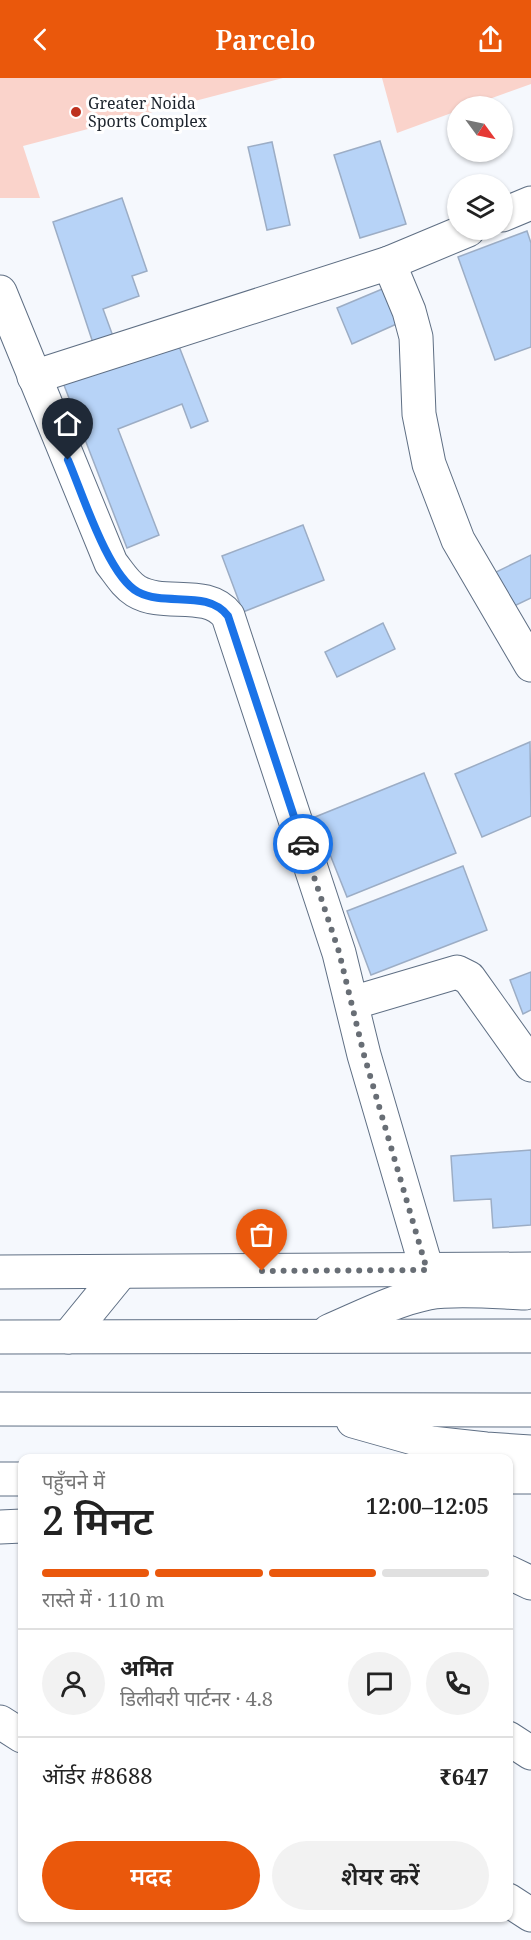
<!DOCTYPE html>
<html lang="hi">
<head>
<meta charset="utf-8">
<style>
	body { margin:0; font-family:"Noto Serif","Noto Sans Devanagari",serif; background:#f2f2f2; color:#222; height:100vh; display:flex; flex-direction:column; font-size:22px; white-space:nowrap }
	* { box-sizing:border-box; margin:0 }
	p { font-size:20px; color:#767676 }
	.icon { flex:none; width:33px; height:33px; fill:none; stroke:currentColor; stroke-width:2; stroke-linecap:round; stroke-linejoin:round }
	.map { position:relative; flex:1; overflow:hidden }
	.sheet { position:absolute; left:18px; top:1376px; width:495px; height:468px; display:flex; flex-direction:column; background:#fff; border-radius:12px; box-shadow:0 2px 4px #0004 }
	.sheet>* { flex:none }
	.needle { width:39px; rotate:123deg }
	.controls { position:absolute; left:447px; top:18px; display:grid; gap:12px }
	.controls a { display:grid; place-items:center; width:66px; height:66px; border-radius:50%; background:#fff; box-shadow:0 2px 4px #0004; font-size:30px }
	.pin { position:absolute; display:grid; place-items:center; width:51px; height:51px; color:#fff; margin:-62px -26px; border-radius:50% 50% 50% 0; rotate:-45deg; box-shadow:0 0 6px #0007 }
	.pin .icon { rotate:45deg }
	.courier { position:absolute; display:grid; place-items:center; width:60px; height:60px; margin:-30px; border:4px solid #1a73e8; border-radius:50%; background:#fff; color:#222; box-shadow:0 2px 8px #0007 }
	.overview em { font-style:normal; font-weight:600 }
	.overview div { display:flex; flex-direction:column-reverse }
	.overview { display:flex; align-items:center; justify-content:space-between; height:102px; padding:0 24px }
	h1 { font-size:39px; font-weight:600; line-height:45px }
	.bar { display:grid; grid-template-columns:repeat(4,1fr); gap:9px 6px; align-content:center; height:72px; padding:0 24px }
	.bar i { height:8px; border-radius:4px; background:#e0e0e0 }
	.bar .current { background:#ea580c }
	.bar p { grid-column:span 4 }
	.line { display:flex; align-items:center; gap:15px; padding:0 24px; border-top:2px solid #e0e0e0 }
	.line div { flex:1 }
	.round { display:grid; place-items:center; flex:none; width:63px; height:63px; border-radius:32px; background:#f2f2f2 }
	.action { display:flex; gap:12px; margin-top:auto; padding:12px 24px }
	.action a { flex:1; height:69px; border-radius:36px; background:#ea580c; color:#fff; font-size:24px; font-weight:600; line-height:69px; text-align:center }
	.action a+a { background:#f2f2f2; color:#222 }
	header { display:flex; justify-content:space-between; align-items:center; height:78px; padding:0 24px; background:#ea580c; color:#fff; font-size:27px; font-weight:600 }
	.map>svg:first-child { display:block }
	.green { fill:#fad3cb }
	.building { fill:#b7d3f7; stroke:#9cadc5; stroke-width:1.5 }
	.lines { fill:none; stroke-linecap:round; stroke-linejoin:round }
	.minor-casing { stroke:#5f6f84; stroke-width:35 }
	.minor { stroke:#fff; stroke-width:33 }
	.done { stroke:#686e75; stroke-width:6; stroke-dasharray:0 10.8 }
	.route { stroke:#1a73e8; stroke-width:8 }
	.poi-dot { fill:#be311e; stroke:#fff; stroke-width:2 }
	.labels { text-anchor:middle; stroke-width:6; stroke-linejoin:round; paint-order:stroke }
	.poi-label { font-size:16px; fill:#1c232c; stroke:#fff; text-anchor:start }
</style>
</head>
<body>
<header><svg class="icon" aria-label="back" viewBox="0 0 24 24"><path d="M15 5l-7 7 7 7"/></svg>Parcelo<svg class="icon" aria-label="share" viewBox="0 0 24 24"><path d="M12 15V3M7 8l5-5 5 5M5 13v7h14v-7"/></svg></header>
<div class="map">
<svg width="531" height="1862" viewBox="0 0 531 1862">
	<rect width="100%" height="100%" fill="#f5f8fd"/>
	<g class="green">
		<path d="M0,0H283L23,68L40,120H0Z"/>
		<path d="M382,0H531V6L470,28H458L457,33L397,55Z"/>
	</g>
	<g class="building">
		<path d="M380,63L406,146L360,160L334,77Z"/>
		<path d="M272,64L290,147L267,152L248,69Z"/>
		<path d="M122,120L147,193L132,198L139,218L103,231L114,261L94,268L53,144Z"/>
		<path d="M527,153L531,165V269L495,282L458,179Z"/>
		<path d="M387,209L401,244L352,266L337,230Z"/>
		<path d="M175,258L208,343L191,350L182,326L118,351L159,457L127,470L62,302Z"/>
		<path d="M303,447L324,502L243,534L222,478Z"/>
		<path d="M531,477V520L510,530L494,495Z"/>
		<path d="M383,545L395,571L337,599L325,574Z"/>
		<path d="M530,664L531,738L482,759L455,696Z"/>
		<path d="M424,695L456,775L347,819L315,739Z"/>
		<path d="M463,788L487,852L371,897L347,833Z"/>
		<path d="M531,894V932L523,936L510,902Z"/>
		<path d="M531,1072V1147L493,1150L491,1121L454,1123L451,1078Z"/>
	</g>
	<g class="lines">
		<defs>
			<g id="minor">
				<path d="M502,137L531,125"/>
				<path d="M389,185L409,233L416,259L419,336L429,386L458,462L531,587"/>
				<path d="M0,214L111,485C119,495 125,506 136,513C164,530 207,510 228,538L339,875L364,977L427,1192"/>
				<path d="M34,299L389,185L468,152"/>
				<path d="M352,925L457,894L469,900L531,987"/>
				<path d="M0,1194L531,1191"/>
				<path d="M329,1253C362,1239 394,1222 428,1215C455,1210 497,1214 525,1215L531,1213"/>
				<path d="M0,1259L531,1258"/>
				<path d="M68,1259L121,1194"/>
				<path d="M0,1331L531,1332"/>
				<path d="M353,1343L431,1365L486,1371L531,1374"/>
				<path d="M508,1399H531"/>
				<path d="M0,1401H22"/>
				<path d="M0,1449L22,1448"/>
				<path d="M508,1494L531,1505"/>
				<path d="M0,1644L22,1658"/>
				<path d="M508,1660L531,1675"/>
				<path d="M508,1822L531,1837"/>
			</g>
		</defs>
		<use href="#minor" class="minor-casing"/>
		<use href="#minor" class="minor"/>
	</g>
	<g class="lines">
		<path class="done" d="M262,1193L427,1192L364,977L339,874L303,766"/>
		<path class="route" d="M68,382C82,414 108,498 138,514C166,529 207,511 228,538L303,766"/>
	</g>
	<circle class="poi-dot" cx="76" cy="34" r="6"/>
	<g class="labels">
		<g class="poi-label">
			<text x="88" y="31">Greater Noida<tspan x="88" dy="18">Sports Complex</tspan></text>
		</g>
	</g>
</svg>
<div class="controls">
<a><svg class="needle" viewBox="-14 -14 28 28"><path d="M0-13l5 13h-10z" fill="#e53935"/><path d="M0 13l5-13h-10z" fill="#767676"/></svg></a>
<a><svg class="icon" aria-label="layers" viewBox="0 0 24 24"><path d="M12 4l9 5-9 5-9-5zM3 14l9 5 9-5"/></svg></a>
</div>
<div class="pin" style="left:262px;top:1193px;background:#ea580c"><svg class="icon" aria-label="bag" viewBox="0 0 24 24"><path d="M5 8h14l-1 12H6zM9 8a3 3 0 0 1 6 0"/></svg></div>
<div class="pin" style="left:68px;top:382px;background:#1f2937"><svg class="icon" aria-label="home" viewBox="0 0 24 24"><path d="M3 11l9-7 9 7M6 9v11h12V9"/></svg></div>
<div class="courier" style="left:303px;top:766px"><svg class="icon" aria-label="car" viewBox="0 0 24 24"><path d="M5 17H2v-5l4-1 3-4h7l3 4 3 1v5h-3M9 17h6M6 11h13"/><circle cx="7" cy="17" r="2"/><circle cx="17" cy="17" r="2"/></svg></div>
<section class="sheet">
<div class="overview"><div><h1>2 मिनट</h1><p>पहुँचने में</p></div><em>12:00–12:05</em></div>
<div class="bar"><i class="current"></i><i class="current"></i><i class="current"></i><i></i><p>रास्ते में · 110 m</p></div>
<div class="line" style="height:108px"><a class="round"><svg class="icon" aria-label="person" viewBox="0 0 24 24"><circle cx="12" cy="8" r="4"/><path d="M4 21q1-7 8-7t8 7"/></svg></a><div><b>अमित</b><p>डिलीवरी पार्टनर · 4.8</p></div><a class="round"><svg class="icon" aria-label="chat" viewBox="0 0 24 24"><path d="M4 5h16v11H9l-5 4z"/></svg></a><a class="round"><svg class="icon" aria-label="phone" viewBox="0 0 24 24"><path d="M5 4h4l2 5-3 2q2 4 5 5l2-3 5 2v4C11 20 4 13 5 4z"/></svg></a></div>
<div class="line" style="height:78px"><div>ऑर्डर #8688</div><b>₹647</b></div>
<div class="action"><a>मदद</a><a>शेयर करें</a></div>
</section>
</div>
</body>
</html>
